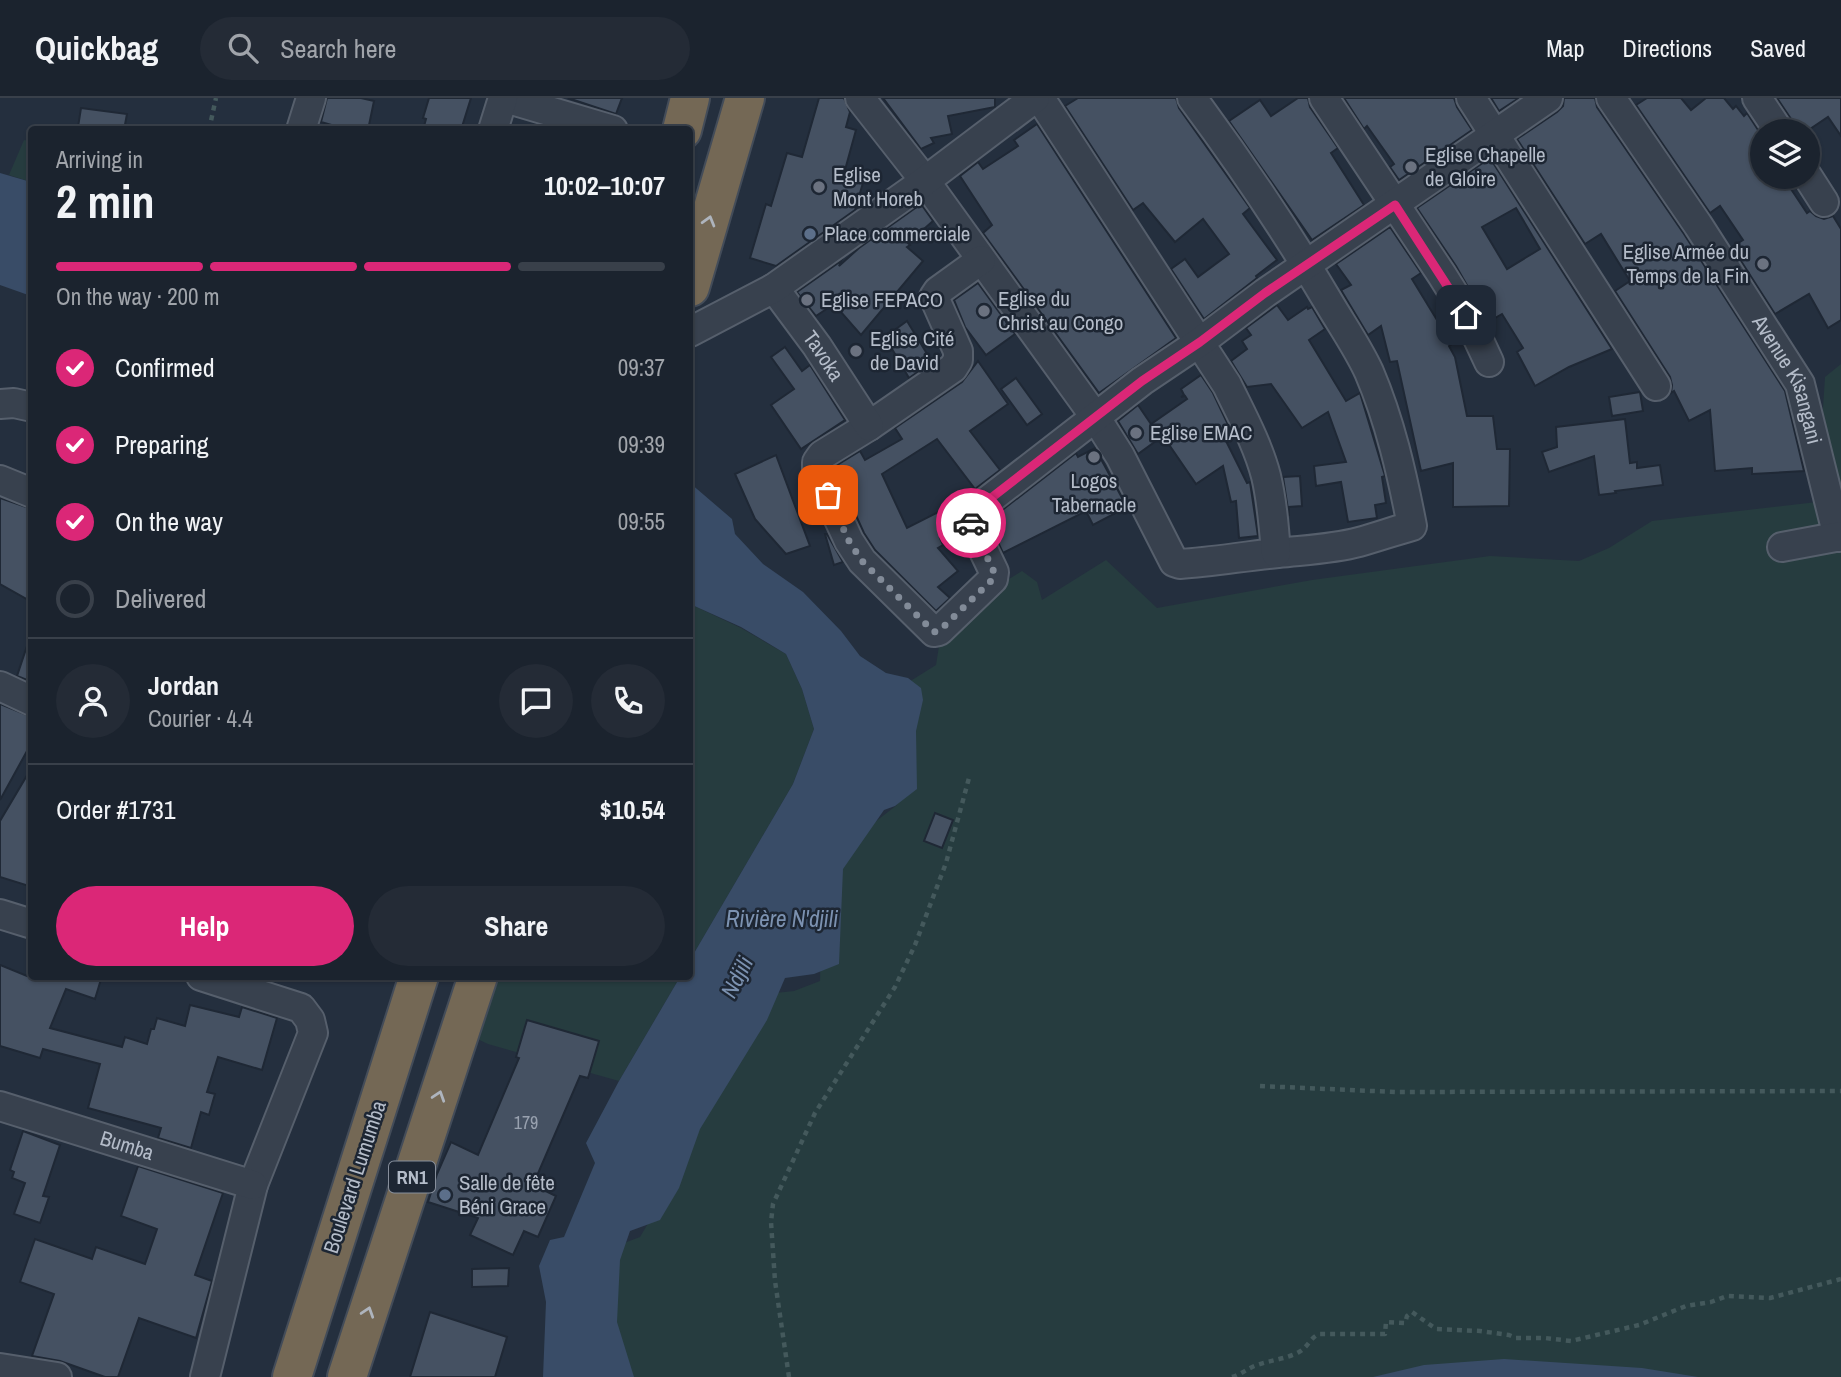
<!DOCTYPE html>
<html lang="en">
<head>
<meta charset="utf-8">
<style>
	body { margin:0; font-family:"Archivo Narrow",sans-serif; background:#242b36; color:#f1f3f6; height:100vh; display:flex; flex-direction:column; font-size:26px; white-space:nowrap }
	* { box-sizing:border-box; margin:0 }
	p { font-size:23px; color:#a0a4aa }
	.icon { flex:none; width:38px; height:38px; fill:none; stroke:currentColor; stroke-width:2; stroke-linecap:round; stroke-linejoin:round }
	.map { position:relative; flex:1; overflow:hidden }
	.details { position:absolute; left:28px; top:28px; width:665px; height:854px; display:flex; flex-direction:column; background:#1b232e; border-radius:7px; box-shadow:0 2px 5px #0004,0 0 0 2px #39404a }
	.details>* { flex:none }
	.buttons { position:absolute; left:1750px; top:21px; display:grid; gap:14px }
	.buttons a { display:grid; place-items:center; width:70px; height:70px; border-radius:50%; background:#1b232e; box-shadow:0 2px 5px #0004,0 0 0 2px #39404a; font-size:35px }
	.pin { position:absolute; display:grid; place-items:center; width:60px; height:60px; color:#fff; margin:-30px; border-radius:14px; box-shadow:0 4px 10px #0006 }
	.courier { position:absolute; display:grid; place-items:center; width:70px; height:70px; margin:-35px; border:5px solid #db2777; border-radius:50%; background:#fff; color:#222; box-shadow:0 2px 9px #0007 }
	.summary em { font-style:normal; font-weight:700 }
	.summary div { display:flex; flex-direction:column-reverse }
	.summary { display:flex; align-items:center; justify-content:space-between; height:119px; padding:0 28px }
	h1 { font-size:46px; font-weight:700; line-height:52px }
	.bar { display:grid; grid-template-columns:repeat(4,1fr); gap:10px 7px; align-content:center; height:84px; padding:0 28px }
	.bar i { height:9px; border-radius:5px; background:#39404a }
	.bar .selected { background:#db2777 }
	.bar p { grid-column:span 4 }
	.line { display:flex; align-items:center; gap:18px; padding:0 28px; border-top:2px solid #39404a }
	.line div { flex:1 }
	.round { display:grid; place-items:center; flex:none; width:74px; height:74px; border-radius:37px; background:#242b36 }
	ol { padding:0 28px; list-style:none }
	li { display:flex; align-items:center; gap:21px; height:77px }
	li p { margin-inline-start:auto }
	li .icon { padding:7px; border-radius:50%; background:#db2777; color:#fff; stroke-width:4 }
	li:last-child { color:#a0a4aa }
	li i { width:38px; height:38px; border:4px solid #39404a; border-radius:50% }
	.button { display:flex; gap:14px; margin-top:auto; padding:14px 28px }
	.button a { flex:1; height:80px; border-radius:42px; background:#db2777; color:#fff; font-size:28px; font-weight:700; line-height:80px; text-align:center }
	.button a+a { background:#242b36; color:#f1f3f6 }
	header { display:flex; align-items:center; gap:42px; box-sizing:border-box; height:98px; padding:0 35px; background:#1b232e; border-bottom:2px solid #39404a }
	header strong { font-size:33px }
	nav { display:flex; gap:38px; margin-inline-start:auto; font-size:24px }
	.search { width:490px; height:63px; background:#242b36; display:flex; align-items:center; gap:18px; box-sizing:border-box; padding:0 24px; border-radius:38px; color:#a0a4aa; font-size:26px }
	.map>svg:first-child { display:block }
	.green { fill:#263c3f }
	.water { fill:#394c67 }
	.building { fill:#455162; stroke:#1f2835; stroke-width:2; fill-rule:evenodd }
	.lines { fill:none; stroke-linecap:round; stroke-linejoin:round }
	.minor-casing { stroke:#565f6c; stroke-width:32 }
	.highway-casing { stroke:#434c59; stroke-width:42 }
	.path { stroke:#44595c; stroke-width:4.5; stroke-dasharray:5 5; stroke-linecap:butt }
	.minor { stroke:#38414e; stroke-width:28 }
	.highway { stroke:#746855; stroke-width:38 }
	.oneway { stroke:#aeb4bd }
	.done { stroke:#828b98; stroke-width:7; stroke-dasharray:0 12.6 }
	.route { stroke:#db2777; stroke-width:9 }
	.worship-dot { fill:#6b7280; stroke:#1d2633; stroke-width:2.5 }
	.service-dot { fill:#5c6f8a; stroke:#1d2633; stroke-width:2.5 }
	.labels { text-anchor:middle; stroke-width:5; stroke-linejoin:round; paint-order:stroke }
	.number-label { font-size:18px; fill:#98a1af }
	.shield { fill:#1d2633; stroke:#878f9c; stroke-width:2 }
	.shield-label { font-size:19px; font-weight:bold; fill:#b4bcc9 }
	.poi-label { font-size:21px; fill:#b4bcc9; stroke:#1d2633; text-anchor:start }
	.street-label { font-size:21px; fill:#b4bcc9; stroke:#1d2633 }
	.water-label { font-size:23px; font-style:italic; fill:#7c92b1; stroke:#1d2633 }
</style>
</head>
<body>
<header>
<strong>Quickbag</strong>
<div class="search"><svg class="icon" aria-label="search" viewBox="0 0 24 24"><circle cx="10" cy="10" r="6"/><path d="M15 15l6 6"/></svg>Search here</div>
<nav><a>Map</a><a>Directions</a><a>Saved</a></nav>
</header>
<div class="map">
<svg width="1841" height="1279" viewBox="0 0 1841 1279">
	<rect width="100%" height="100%" fill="#242f3e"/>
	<g class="green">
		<path d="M24,42L31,43V84L9,77Z"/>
		<path d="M1841,266V1279H609L611,1150L640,1139L659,1107L766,896L794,893L820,883L823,787L875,724L897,707V649L888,597L936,567L940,542L986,495L1022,473L1037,484L1042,502L1106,462L1157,510L1312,482L1490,458L1579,463L1609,450L1652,423L1817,404L1825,279Z"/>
		<path d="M690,506L741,530L786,556L802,591L814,631L793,686L690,862Z"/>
		<path d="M486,879H680L619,983L488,946L469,937Z"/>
	</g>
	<g class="water">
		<path d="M0,75L31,84V198L0,187Z"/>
		<path d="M690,385L732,421L735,436L763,466L803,494L841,533L860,558L886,575L908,580L921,590L923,602L916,633L917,691L895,708L884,712L843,771L839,866L814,876L785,880L767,922L700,1031L679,1090L660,1122L630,1133L620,1162L617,1224L634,1279H543L546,1204L539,1168L550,1142L564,1139L595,1065L586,1045L619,983L680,879L690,878V862L793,686L814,631L802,591L786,556L741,529L690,506Z"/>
		<path d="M1504,1261L1642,1270L1698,1279H1373L1424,1267Z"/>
	</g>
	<g class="building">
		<path d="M327,0H361L374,3L368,32H349L321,24Z"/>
		<path d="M429,0H471L461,32H423L426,21L423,20Z"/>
		<path d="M568,0H622L616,16Z"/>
		<path d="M819,0H844L850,14L846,29L856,32L845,72L865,78L855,112L776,168L750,160L766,106L771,108L787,55L802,59Z"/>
		<path d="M883,0H995V9L948,18L952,36L931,40L934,45L921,51Z"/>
		<path d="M1078,0H1176L1179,10L1250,110L1243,116L1277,162L1256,178L1257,180L1204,221L1171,171L1185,161L1198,179L1229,156L1203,121L1175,144L1143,105L1133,112L1065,8Z"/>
		<path d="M1298,0H1308L1310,9L1338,50L1331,55L1364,107L1312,142L1229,23L1260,2L1271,18Z"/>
		<path d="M1344,0H1454L1457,9L1472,32L1399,82L1390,69L1394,66L1367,28L1364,31Z"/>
		<path d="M1491,0H1519L1499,13Z"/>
		<path d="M1564,0H1595L1597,9L1684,136L1785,293L1804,373L1752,376V370L1715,373L1710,312L1689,323L1674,293L1671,295L1672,287L1670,279L1615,193L1630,183L1601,136L1585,146L1517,41L1557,14L1563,8Z"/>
		<path d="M1647,0H1681L1691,12L1706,0H1724L1733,11L1736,8L1744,18L1747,15L1762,38V79H1783L1807,115L1810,113L1816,118L1824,121L1833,118L1841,131V222L1828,230L1809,196L1775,216L1732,149L1743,142L1720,108L1710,115L1636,7Z"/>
		<path d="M1777,0H1841V38L1828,19L1807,33H1795L1793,24Z"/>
		<path d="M81,10L127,16L124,32L78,29Z"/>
		<path d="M1037,26L1176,240L1099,295L983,135L992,127L960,78L978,64L983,71L1018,48L1014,42Z"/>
		<path d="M1490,60L1612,251L1569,269L1535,288L1517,254L1523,250L1502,216L1488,224L1456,168L1417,110ZM1516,110L1540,151L1507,171L1482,129Z"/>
		<path d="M921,106L933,123L908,145L910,147L907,149L923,163L861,237L834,206L816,218L797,194L841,163L839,168L859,150Z"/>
		<path d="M1390,129L1421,175L1412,181L1440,227L1450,221L1460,241L1449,248L1455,259L1467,318H1493L1497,351H1510L1509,408L1453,409V365L1421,373L1397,263L1390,264L1381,228L1368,237L1341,192L1351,187L1336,166Z"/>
		<path d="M978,185L1015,236L986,257L965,229L954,202Z"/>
		<path d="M1277,207L1288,222L1307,209L1308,211L1312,209L1325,231L1309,242L1346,303L1360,295L1385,378L1382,379L1386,405L1375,407L1377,420L1348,424L1341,384L1316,388L1314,368L1346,364L1328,314L1302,330L1271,286L1247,289L1231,263L1247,251L1242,243L1251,237L1246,230Z"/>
		<path d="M907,223L932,264L909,280L885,239Z"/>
		<path d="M785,249L802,273L810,267L845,322L801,351L771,307L794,291L771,259Z"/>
		<path d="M978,263L1008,306L970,333L1000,372L975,391L937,341L882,376L907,430L960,403L954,419L956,432L940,440L943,447L938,450L958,473L938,489L950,500L936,513L875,452L864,435L834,369L860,353L865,362L902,341L895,330L962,284Z"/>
		<path d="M1201,277L1213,295L1232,335L1224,339L1247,385L1250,384L1258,438L1239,440L1236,403L1231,404L1223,368L1196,386L1163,338L1138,356L1118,323L1138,307L1151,326L1187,301L1185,298L1181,299L1184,297L1181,291Z"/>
		<path d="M1016,280L1042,316L1027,327L1001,291Z"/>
		<path d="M1640,294L1643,313L1612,318L1609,299Z"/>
		<path d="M1625,321L1630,365L1637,364V370L1660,367L1663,387L1615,393L1616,395L1599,397L1594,358L1549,374L1542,354L1557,349L1556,329Z"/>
		<path d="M1095,350L1127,409L1093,427L1086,413L1003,455L988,423L1076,355L1078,359Z"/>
		<path d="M776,357L810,448L786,456L755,421L735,376Z"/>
		<path d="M1300,378L1302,408L1289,409V418L1283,379Z"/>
		<path d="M0,400L32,411V504L0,486Z"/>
		<path d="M825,436H827L843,464L834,467Z"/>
		<path d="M28,545H32V584L17,578Z"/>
		<path d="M0,606L32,619V644L0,702Z"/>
		<path d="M32,669V789L0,779V723Z"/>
		<path d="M935,715L953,722L942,750L924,743Z"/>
		<path d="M0,867L27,878H102L95,901L66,891L50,930L122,949L125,939L147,946L151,931H154L157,920L185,928L190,907L239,919L242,909L277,920L262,972L218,959L207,994L215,996L209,1017L201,1014L191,1050L158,1040L161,1030L88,1010L100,966L43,951L40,960L0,948Z"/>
		<path d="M527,922L599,943L588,980L580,978L533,1087L556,1098L538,1139L524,1133L513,1157L470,1137L478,1120L428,1104L437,1076L451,1044L478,1057L519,960L516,959Z"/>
		<path d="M23,1033L60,1047L43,1098L49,1099L40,1125L14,1116L25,1085L12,1080L14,1074L10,1072Z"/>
		<path d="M138,1068L223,1095L195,1177L212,1183L196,1240L139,1220L118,1279H105L60,1263L32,1258L54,1196L20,1184L35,1141L92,1161L96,1149L145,1166L157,1131L121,1118Z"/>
		<path d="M509,1170L508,1188L472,1189V1171Z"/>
		<path d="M430,1214L507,1239L495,1279H410Z"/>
	</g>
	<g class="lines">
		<defs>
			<g id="minor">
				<path d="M505,0L613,32"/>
				<path d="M860,0L925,83L1096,320L1120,358L1174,464L1180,466C1213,464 1245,458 1278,455C1305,452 1333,451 1359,444C1377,439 1394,433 1412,428C1402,376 1390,323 1369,274C1358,250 1342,227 1329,205C1287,134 1241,66 1192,0"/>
				<path d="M1040,0L1227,287C1241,316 1258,347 1266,378C1272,403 1274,429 1276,455"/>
				<path d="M1324,0L1442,177L1467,217L1489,264"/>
				<path d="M1471,0L1656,288"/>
				<path id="s1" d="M1611,0L1698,127L1800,286L1838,439"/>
				<path d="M1757,0L1779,33"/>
				<path d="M301,32L311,0"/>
				<path d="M493,32L503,0"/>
				<path d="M1808,79L1824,104"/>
				<path d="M981,162L938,193L934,199L958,253V262L953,270L869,328L822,357L817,364V374L849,443L862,463L934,534L939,533L993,481L994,474L971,426L970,418L973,414L1142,283L1200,244L1265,195L1548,0"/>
				<path id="s2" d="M774,190L817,248L869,328"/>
				<path d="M690,234L774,190L925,83L1035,0"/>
				<path d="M0,306L14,305L32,309"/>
				<path d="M0,382L32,395"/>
				<path d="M1782,449L1841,438"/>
				<path d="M0,588L32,603"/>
				<path d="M0,816L32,826"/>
				<path d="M201,878L301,910L310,922L313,935L253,1087L205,1279"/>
				<path id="s3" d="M0,1008L253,1087"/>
				<path d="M0,1270L57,1279"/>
			</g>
			<g id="highway">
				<path d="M682,32L690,0"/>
				<path d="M690,189L745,0"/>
				<path d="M292,1279L419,878"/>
				<path d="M347,1279L478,878"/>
			</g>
		</defs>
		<use href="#minor" class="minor-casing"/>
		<use href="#highway" class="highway-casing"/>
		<g class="path">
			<path d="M209,32L216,0"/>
			<path d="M1260,988L1395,994L1841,993"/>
			<path d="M789,1279L775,1183L771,1124L773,1106L815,1015L895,889L915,847L946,765L969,680"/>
			<path d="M1232,1279C1242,1276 1248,1270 1257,1267C1271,1262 1286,1261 1299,1254C1308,1249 1310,1240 1319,1236H1385L1386,1224L1405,1225L1407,1218L1412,1214L1436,1231L1480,1233L1509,1237L1516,1240H1545L1571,1243L1639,1227L1686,1208L1711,1204L1727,1198L1770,1200L1841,1181"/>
		</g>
		<use href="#minor" class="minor"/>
		<use href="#highway" class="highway"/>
	</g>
	<defs><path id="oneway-chevron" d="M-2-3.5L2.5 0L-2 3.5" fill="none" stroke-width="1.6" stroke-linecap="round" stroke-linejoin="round" transform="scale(1.75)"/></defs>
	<g class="oneway">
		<use href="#oneway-chevron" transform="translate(709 123) rotate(-74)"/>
		<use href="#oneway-chevron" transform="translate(439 998) rotate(-72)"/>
		<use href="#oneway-chevron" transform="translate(368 1214) rotate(-72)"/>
	</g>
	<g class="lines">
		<path class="done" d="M828,397L849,443L862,463L934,534L939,533L993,481L994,474L971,425"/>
		<path class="route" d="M971,425L970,418L973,414L1142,283L1200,244L1265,195L1395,107L1466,217"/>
	</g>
	<g class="worship-dot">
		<circle cx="1411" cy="69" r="7"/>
		<circle cx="819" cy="89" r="7"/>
		<circle cx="1763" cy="166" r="7"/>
		<circle cx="807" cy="202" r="7"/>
		<circle cx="984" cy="213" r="7"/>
		<circle cx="856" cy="253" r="7"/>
		<circle cx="1136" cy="335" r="7"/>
		<circle cx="1094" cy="359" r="7"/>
	</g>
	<g class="service-dot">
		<circle cx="810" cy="136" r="7"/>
		<circle cx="445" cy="1097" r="7"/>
	</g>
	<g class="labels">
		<g class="number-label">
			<text x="526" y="1031">179</text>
		</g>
		<rect class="shield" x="389" y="1063.5" width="46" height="31" rx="5"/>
		<g class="shield-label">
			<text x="412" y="1086">RN1</text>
		</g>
		<g class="poi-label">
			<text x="1425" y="64">Eglise Chapelle<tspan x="1425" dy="24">de Gloire</tspan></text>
			<text x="833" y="84">Eglise<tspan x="833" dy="24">Mont Horeb</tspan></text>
			<text x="824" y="143">Place commerciale</text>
			<text x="1749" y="161" text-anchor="end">Eglise Armée du<tspan x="1749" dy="24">Temps de la Fin</tspan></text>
			<text x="998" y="208">Eglise du<tspan x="998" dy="24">Christ au Congo</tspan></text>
			<text x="821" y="209">Eglise FEPACO</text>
			<text x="870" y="248">Eglise Cité<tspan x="870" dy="24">de David</tspan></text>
			<text x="1150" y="342">Eglise EMAC</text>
			<text x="1094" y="390" text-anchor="middle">Logos<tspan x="1094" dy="24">Tabernacle</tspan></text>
			<text x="459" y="1092">Salle de fête<tspan x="459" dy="24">Béni Grace</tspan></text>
		</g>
		<g class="street-label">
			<text dy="7" stroke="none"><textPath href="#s2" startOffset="84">Tavoka</textPath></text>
			<text dy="7" stroke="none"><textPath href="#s1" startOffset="334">Avenue Kisangani</textPath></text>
			<text dy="7" stroke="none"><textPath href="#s3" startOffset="133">Bumba</textPath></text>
			<text transform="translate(355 1079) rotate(-72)" y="7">Boulevard Lumumba</text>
		</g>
		<g class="water-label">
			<text x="782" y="829">Rivière N'djili</text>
			<text transform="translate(737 879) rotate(-63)" y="8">Ndjili</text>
		</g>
	</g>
</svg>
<div class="buttons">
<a><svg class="icon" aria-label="layers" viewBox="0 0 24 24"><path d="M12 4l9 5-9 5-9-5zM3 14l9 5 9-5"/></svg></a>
</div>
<div class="pin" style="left:828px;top:397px;background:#ea580c"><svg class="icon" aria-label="bag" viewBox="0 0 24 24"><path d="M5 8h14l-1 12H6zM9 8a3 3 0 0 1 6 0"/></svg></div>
<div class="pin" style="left:1466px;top:217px;background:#1f2937"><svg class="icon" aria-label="home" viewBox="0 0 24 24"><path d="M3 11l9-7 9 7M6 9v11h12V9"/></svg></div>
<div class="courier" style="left:971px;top:425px"><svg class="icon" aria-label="car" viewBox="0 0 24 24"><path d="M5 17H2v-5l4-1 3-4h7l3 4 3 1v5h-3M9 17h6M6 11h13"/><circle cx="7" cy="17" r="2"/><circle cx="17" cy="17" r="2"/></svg></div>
<section class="details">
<div class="summary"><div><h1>2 min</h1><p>Arriving in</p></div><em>10:02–10:07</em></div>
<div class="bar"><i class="selected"></i><i class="selected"></i><i class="selected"></i><i></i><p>On the way · 200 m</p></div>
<ol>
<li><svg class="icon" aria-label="check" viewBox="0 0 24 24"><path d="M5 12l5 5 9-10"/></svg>Confirmed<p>09:37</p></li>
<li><svg class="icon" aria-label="check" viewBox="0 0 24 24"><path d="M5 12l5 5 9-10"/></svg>Preparing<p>09:39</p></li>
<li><svg class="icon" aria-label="check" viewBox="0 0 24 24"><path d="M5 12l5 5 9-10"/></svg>On the way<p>09:55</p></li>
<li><i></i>Delivered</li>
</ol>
<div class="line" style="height:126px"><a class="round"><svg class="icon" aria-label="person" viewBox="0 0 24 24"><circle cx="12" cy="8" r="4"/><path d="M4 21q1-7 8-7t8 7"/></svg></a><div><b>Jordan</b><p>Courier · 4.4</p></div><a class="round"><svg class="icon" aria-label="chat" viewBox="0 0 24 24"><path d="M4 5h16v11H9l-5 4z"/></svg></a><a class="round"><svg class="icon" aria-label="phone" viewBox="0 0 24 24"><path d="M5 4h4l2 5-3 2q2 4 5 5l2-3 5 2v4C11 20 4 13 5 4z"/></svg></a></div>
<div class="line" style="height:91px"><div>Order #1731</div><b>$10.54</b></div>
<div class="button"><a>Help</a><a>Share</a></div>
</section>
</div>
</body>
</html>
